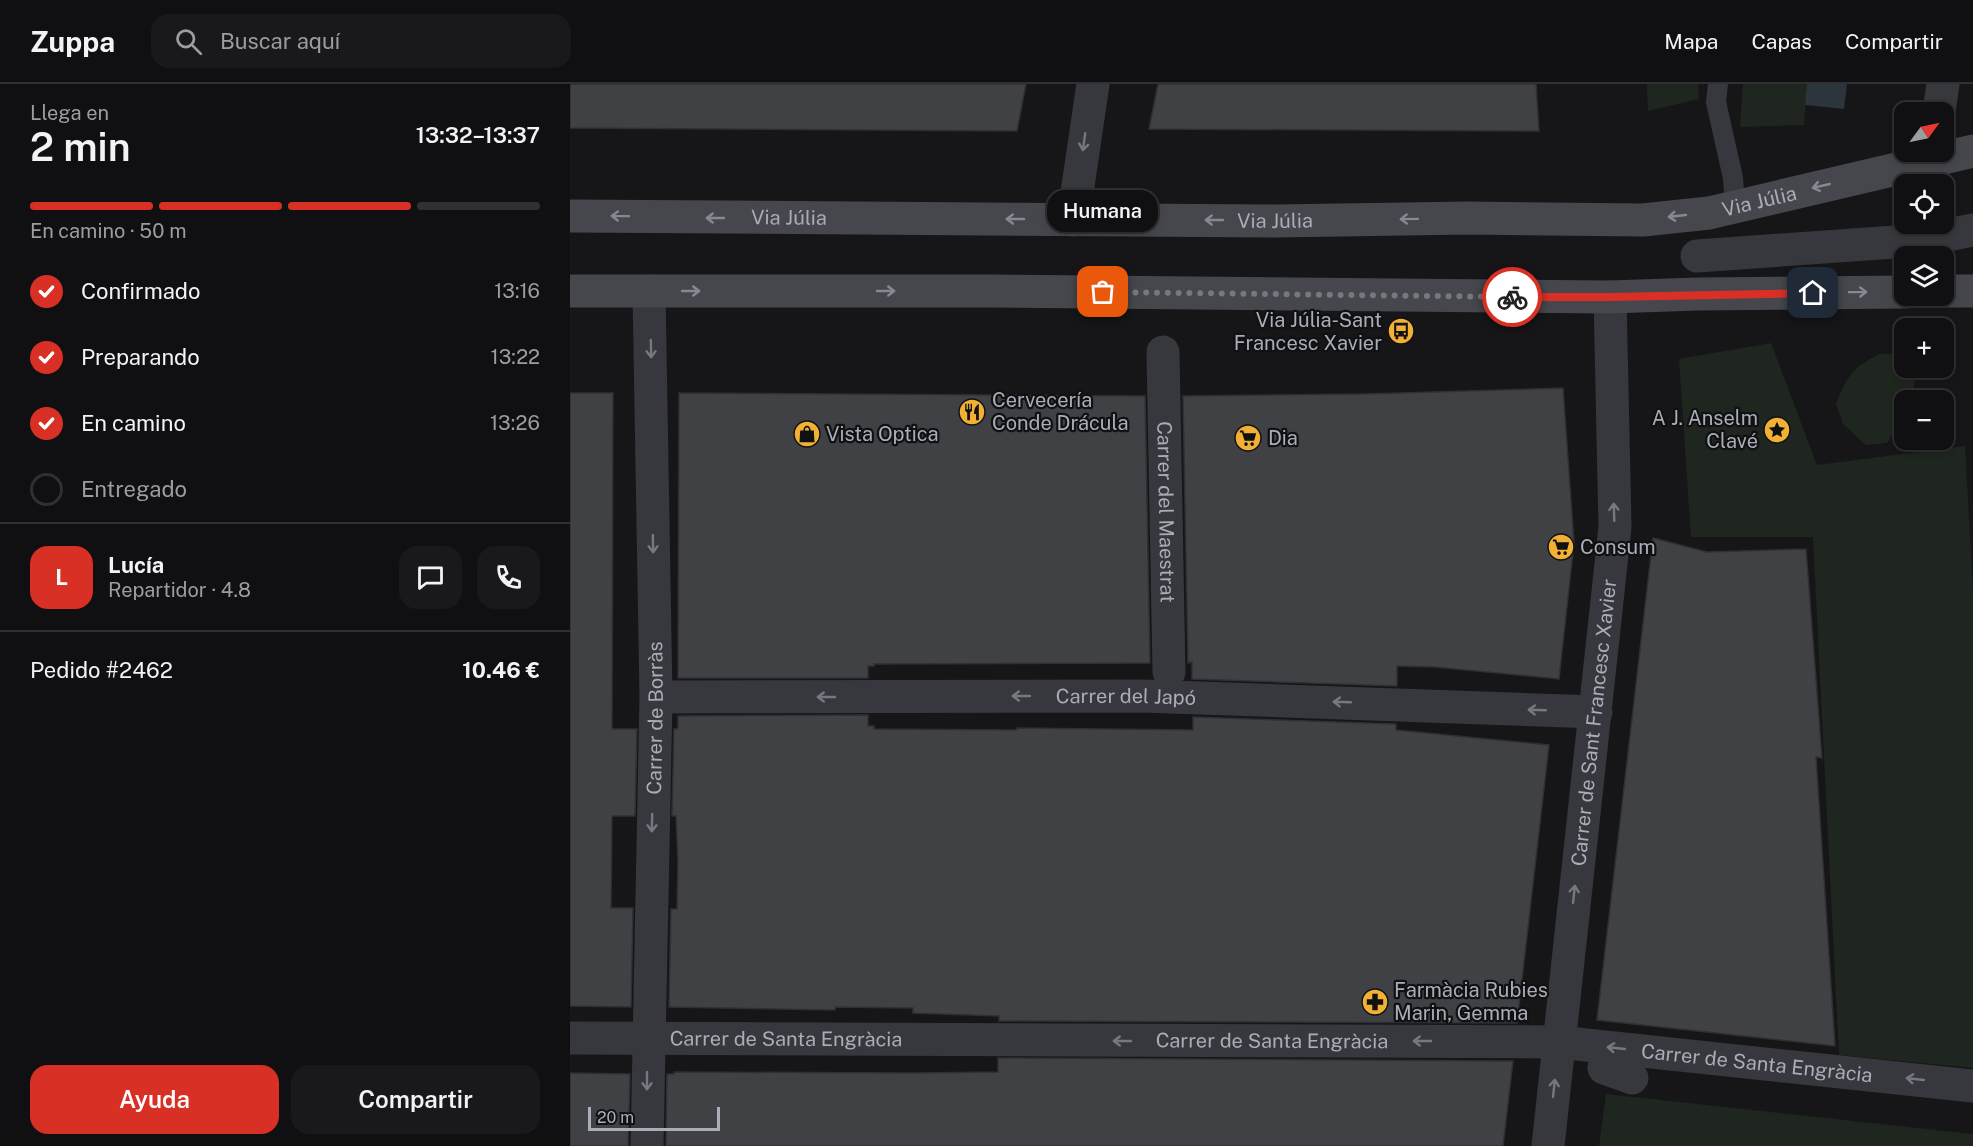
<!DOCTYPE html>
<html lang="es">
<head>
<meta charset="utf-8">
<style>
	body { margin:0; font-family:"Public Sans",sans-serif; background:#19191b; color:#f1f3f6; height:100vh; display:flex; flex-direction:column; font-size:22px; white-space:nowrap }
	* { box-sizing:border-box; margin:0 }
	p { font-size:20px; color:#9c9d9f }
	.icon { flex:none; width:33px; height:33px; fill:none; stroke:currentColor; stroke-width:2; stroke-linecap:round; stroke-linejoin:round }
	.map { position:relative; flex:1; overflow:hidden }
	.panel { display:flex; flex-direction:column; background:#101012; width:570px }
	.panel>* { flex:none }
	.needle { width:39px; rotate:57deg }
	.fabs { position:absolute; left:1324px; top:18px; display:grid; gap:12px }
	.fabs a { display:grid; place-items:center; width:60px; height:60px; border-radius:12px; background:#101012; box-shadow:0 3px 9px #0003,0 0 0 2px #303032; font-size:30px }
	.scale { position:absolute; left:18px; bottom:15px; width:132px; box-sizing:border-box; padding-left:6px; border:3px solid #a8adb8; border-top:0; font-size:16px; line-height:21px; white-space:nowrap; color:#a8adb8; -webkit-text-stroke:4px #111113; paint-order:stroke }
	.pin { position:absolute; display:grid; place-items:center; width:51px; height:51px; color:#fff; margin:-26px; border-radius:12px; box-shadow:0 3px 9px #0006 }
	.courier { position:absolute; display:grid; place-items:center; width:60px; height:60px; margin:-30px; border:4px solid #d93025; border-radius:50%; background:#fff; color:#222; box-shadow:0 2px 8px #0007 }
	.bubble { position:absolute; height:42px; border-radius:18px; background:#101012; box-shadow:0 3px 9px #0003,0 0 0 2px #303032; font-size:20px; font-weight:600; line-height:42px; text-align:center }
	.headline em { font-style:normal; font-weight:600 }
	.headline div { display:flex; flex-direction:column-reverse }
	.headline { display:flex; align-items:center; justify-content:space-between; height:102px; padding:0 30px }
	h1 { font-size:39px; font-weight:600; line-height:45px }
	.bar { display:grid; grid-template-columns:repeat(4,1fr); gap:9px 6px; align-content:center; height:72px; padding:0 30px }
	.bar i { height:8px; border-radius:4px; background:#303032 }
	.bar .on { background:#d93025 }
	.bar p { grid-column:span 4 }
	.line { display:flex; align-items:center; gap:15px; padding:0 30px; border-top:2px solid #303032 }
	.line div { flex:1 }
	.round { display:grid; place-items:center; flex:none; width:63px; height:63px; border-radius:18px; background:#19191b }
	ol { padding:0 30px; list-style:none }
	li { display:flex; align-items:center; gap:18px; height:66px }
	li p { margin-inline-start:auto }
	li .icon { padding:6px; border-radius:50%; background:#d93025; color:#fff; stroke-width:4 }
	li:last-child { color:#9c9d9f }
	li i { width:33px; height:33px; border:3px solid #303032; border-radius:50% }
	.button { display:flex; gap:12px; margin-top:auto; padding:12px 30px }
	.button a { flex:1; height:69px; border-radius:18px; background:#d93025; color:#fff; font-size:24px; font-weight:600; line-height:69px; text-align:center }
	.button a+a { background:#19191b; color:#f1f3f6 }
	header { display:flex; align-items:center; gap:36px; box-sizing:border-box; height:84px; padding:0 30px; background:#101012; border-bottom:2px solid #303032 }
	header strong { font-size:28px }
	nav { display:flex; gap:33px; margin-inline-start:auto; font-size:21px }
	.search { width:420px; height:54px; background:#19191b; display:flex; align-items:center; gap:15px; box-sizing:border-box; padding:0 21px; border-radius:18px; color:#9c9d9f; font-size:22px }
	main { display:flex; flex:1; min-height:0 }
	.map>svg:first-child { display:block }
	.green { fill:#1e261f }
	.water { fill:#2c353c }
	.building { fill:#404145; stroke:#303034; stroke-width:1.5 }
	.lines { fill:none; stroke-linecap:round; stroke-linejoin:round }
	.lane { stroke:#37383d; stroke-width:20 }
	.street { stroke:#37383d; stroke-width:33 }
	.secondary { stroke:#45474d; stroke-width:33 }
	.oneway { stroke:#757881 }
	.oneway2 { stroke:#858993 }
	.done { stroke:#757880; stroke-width:6; stroke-dasharray:0 10.8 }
	.route { stroke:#d93025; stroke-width:8 }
	.labels { text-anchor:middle; stroke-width:4.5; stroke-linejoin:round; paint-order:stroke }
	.street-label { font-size:20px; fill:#a8adb8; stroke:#111113 }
	.poi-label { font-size:20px; fill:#a8adb8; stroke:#111113; text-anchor:start }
</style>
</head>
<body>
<header>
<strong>Zuppa</strong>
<div class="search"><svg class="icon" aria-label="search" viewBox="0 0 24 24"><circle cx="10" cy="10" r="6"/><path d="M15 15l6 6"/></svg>Buscar aquí</div>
<nav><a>Mapa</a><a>Capas</a><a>Compartir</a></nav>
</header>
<main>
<section class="panel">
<div class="headline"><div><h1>2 min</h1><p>Llega en</p></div><em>13:32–13:37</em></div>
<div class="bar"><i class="on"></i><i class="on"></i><i class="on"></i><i></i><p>En camino · 50 m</p></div>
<ol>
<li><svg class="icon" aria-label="check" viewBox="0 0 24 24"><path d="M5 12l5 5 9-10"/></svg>Confirmado<p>13:16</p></li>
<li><svg class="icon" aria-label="check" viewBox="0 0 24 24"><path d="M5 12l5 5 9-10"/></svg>Preparando<p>13:22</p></li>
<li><svg class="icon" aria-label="check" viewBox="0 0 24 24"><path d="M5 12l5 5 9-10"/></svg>En camino<p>13:26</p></li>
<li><i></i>Entregado</li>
</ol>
<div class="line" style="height:108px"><b class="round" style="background:#d93025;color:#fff">L</b><div><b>Lucía</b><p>Repartidor · 4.8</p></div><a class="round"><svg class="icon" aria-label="chat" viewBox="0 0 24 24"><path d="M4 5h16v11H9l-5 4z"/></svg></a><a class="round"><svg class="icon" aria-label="phone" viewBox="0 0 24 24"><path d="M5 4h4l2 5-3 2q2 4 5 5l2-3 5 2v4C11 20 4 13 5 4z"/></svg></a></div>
<div class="line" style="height:78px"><div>Pedido #2462</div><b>10.46 €</b></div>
<div class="button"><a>Ayuda</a><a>Compartir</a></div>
</section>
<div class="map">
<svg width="1403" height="1062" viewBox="0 0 1403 1062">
	<rect width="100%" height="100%" fill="#161618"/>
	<g class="green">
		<path d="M1077,0H1128L1129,15L1078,27Z"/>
		<path d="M1173,0H1237L1234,41L1170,43Z"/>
		<path d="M1201,259L1247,381L1395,362L1403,507V984L1269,971L1243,453H1121L1109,275Z"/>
		<path d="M1309,270H1330L1335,275V284H1344L1347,286L1341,316H1335V330L1317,359L1296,361L1273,340L1266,320C1278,291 1281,285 1309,270Z"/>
		<path d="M1036,1010L1403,1050V1062H1029Z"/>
	</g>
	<path class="water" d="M1237,0H1277L1274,25L1235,21Z"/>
	<g class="building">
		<path d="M0,0H456L447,47L0,44Z"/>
		<path d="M588,0H966L969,47L579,45Z"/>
		<path d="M993,304L1004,459L989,595L865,583L827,582V602L622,595V578L618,579L613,312L796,310Z"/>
		<path d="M0,309H43L42,645H67L65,732H42L41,824H63L61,923L0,922Z"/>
		<path d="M109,309L575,312L580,579L304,580V582H298V594H108Z"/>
		<path d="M1083,454L1137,468L1236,465L1252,674L1246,673L1265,962L1027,936Z"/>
		<path d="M298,631V642H304V645L447,646V644L623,646V633L826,640V646L979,661L947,939L429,937V932L343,929V924L265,923V926L99,923L101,825H107L108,777L106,732H102L104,645H108V632Z"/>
		<path d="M428,974L943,977L933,1062H96L97,990H104V988L343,989L428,988Z"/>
		<path d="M0,989L60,990L58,1062H0Z"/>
	</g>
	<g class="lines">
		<path class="lane" d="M1148,0L1146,18L1163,94L1165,122"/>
		<g class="street">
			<path d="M1369,28L1373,0"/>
			<path d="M503,136L523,0"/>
			<path d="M1127,172L1353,156L1403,146"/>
			<path id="s1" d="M593,268L599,588"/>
			<path id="s2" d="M86,613L572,612L1026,628"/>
			<path id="s3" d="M0,954L988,958L1403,1002"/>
			<path d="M1034,984L1062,994"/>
			<path id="s4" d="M77,1062L86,613L79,207"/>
			<path id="s5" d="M978,1062L1045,443L1040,213"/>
		</g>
		<g class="secondary">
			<path id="s6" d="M0,132L706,137L898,134L1073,136L1139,129L1403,67"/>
			<path d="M0,207H418L1040,213L1128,210L1335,208"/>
			<path d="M1374,207H1403"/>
		</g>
	</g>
	<defs><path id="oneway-shaft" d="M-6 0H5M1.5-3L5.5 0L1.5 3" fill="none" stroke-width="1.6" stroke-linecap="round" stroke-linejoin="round" transform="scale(1.5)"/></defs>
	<g class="oneway">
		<use href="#oneway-shaft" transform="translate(514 58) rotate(98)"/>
		<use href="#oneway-shaft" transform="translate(81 265) rotate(89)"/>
		<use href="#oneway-shaft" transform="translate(1044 428) rotate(-92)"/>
		<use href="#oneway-shaft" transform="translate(83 460) rotate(89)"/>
		<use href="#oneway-shaft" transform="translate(451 612) rotate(180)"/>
		<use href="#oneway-shaft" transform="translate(256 613) rotate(180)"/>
		<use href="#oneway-shaft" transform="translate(772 618) rotate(-178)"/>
		<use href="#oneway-shaft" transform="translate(967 626) rotate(-178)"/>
		<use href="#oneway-shaft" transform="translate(82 739) rotate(91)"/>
		<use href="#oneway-shaft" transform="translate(1004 810) rotate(-84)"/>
		<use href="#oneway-shaft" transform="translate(552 957) rotate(-180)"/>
		<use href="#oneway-shaft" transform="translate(852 957) rotate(-180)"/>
		<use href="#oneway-shaft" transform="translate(1046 964) rotate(-174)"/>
		<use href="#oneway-shaft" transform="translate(1345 995) rotate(-174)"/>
		<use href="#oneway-shaft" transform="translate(77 997) rotate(90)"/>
		<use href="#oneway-shaft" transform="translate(984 1004) rotate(-84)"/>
	</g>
	<g class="oneway2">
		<use href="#oneway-shaft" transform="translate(1251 102) rotate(167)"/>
		<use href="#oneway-shaft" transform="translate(50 132) rotate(-179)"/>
		<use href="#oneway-shaft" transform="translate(1107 132) rotate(174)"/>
		<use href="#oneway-shaft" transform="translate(145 134) rotate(-180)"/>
		<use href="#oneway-shaft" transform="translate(445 135) rotate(-180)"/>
		<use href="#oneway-shaft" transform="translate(839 135) rotate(179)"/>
		<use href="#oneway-shaft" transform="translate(644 136) rotate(-180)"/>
		<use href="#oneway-shaft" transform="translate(121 207)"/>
		<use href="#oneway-shaft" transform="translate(316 207)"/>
		<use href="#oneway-shaft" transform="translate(1288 208) rotate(-1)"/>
	</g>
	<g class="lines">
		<path class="done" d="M533,208L942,213"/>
		<path class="route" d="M942,213H1040L1243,209"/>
	</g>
	<defs>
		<symbol id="bus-disc" viewBox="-11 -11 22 22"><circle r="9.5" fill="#f2b134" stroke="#111113"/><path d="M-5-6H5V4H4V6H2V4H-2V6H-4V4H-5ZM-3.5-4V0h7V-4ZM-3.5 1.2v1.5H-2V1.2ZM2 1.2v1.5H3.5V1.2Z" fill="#111"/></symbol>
		<symbol id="restaurant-disc" viewBox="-11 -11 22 22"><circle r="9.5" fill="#f2b134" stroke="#111113"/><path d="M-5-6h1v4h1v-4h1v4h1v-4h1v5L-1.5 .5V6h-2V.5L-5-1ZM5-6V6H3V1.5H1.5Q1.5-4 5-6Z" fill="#111"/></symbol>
		<symbol id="sight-disc" viewBox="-11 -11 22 22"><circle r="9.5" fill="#f2b134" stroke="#111113"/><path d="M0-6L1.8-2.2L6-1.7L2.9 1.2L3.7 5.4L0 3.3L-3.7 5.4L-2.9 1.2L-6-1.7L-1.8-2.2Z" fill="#111"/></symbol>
		<symbol id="shop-disc" viewBox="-11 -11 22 22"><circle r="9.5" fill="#f2b134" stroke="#111113"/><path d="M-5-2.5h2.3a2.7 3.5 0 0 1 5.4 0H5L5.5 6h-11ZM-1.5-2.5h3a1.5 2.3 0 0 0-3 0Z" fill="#111"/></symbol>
		<symbol id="supermarket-disc" viewBox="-11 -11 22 22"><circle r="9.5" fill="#f2b134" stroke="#111113"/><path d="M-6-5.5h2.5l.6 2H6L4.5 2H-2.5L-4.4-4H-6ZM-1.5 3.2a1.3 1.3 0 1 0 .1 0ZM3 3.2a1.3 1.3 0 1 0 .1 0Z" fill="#111"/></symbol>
		<symbol id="pharmacy-disc" viewBox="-11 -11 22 22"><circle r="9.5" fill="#f2b134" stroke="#111113"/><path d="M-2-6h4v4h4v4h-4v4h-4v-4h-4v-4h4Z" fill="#111"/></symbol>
	</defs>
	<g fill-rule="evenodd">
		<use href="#bus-disc" x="816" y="232" width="30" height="30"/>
		<use href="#restaurant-disc" x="387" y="313" width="30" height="30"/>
		<use href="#sight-disc" x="1192" y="331" width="30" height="30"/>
		<use href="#shop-disc" x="222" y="335" width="30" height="30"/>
		<use href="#supermarket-disc" x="663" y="339" width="30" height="30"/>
		<use href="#supermarket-disc" x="976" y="448" width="30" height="30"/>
		<use href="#pharmacy-disc" x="790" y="903" width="30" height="30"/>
	</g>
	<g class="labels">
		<g class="street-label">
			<text dy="7" stroke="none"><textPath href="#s6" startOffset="1191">Via Júlia</textPath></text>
			<text dy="7" stroke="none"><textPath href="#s6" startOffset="219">Via Júlia</textPath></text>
			<text dy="7" stroke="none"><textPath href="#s6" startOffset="705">Via Júlia</textPath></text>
			<text dy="7" stroke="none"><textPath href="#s1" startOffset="160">Carrer del Maestrat</textPath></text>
			<text dy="7" stroke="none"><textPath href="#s2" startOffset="470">Carrer del Japó</textPath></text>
			<text dy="7" stroke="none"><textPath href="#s4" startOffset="428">Carrer de Borràs</textPath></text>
			<text dy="7" stroke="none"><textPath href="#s5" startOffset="426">Carrer de Sant Francesc Xavier</textPath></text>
			<text dy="7" stroke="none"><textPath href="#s3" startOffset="216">Carrer de Santa Engràcia</textPath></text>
			<text dy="7" stroke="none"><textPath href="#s3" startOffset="702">Carrer de Santa Engràcia</textPath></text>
			<text dy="7" stroke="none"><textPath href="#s3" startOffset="1188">Carrer de Santa Engràcia</textPath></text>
		</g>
		<g class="poi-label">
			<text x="812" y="243" text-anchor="end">Via Júlia-Sant<tspan x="812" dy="23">Francesc Xavier</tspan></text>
			<text x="422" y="323">Cervecería<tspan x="422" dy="23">Conde Drácula</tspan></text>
			<text x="1188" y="341" text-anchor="end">A J. Anselm<tspan x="1188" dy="23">Clavé</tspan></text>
			<text x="256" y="357">Vista Optica</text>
			<text x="698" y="361">Dia</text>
			<text x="1010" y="470">Consum</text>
			<text x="824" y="913">Farmàcia Rubies<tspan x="824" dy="23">Marin, Gemma</tspan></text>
		</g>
	</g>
</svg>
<div class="fabs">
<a><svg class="needle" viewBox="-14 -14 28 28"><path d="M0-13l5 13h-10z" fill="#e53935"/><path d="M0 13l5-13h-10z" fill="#9c9d9f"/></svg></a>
<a><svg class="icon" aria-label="locate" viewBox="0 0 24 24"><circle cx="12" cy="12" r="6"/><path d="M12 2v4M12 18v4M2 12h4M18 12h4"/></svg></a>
<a><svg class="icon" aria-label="layers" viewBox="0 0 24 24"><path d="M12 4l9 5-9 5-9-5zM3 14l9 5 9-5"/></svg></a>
<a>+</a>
<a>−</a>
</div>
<div class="scale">20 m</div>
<div class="pin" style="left:533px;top:208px;background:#ea580c"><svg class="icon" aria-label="bag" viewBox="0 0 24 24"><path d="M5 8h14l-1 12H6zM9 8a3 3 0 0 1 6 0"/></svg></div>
<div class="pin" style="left:1243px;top:209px;background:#1f2937"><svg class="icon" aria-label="home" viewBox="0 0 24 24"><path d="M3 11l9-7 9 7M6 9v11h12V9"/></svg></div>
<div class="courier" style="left:942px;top:213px"><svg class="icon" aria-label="bike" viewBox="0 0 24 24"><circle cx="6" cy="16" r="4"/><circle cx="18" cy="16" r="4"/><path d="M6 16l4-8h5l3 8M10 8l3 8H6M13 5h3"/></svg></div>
<div class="bubble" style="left:477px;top:106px;width:111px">Humana</div>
</div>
</main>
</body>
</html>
